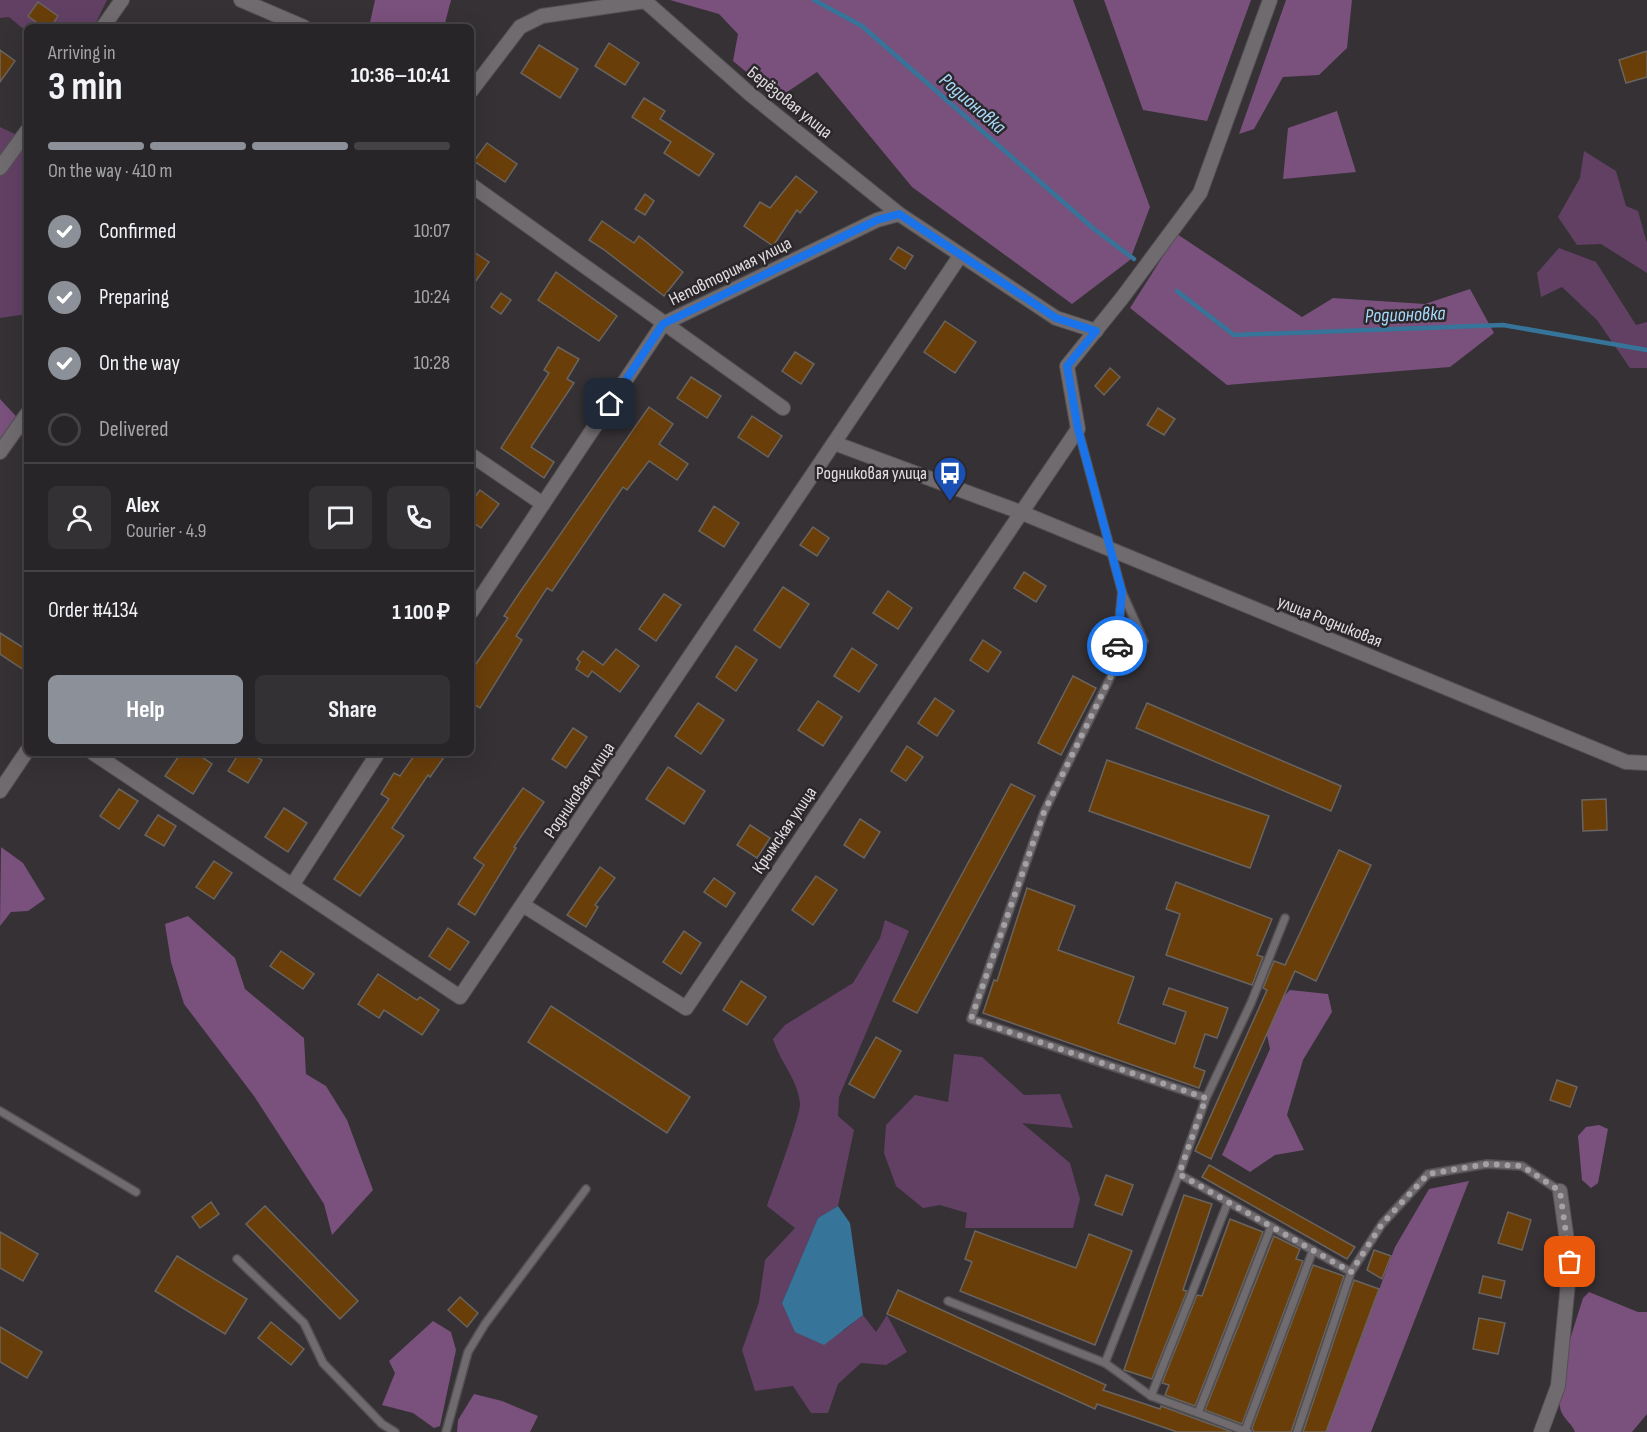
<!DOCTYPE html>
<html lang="en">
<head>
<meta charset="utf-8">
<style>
	body { margin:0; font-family:"Sofia Sans Condensed",sans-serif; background:#343134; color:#f1f3f6; height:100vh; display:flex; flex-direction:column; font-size:22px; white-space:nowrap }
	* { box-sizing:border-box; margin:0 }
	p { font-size:20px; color:#a5a5a8 }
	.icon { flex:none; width:33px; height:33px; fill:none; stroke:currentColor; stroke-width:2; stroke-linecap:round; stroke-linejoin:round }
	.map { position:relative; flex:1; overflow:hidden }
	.panel { position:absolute; left:24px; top:24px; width:450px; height:732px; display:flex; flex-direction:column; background:#282528; border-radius:9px; box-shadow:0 6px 24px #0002,0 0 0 2px #444245 }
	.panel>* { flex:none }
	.pin { position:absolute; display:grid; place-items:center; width:51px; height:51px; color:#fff; margin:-26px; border-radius:12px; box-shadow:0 3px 9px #0006 }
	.courier { position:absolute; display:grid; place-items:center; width:60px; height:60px; margin:-30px; border:4px solid #1a73e8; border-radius:50%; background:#fff; color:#222; box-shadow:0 2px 8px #0007 }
	.summary em { font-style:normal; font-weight:700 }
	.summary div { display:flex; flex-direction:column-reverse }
	.summary { display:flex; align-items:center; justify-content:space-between; height:102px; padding:0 24px }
	h1 { font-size:39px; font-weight:700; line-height:45px }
	.bar { display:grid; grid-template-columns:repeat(4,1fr); gap:9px 6px; align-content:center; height:72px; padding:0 24px }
	.bar i { height:8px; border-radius:4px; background:#444245 }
	.bar .current { background:#8c9099 }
	.bar p { grid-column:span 4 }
	.line { display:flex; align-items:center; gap:15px; padding:0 24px; border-top:2px solid #444245 }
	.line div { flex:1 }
	.round { display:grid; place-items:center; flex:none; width:63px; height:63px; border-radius:9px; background:#343134 }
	ol { padding:0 24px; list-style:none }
	li { display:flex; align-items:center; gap:18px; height:66px }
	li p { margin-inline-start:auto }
	li .icon { padding:6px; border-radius:50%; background:#8c9099; color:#fff; stroke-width:4 }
	li:last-child { color:#a5a5a8 }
	li i { width:33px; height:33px; border:3px solid #444245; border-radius:50% }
	.primary-button { display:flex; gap:12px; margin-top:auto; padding:12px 24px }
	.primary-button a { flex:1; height:69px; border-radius:9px; background:#8c9099; color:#fff; font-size:24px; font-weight:700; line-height:69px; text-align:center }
	.primary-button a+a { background:#343134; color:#f1f3f6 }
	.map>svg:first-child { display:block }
	.green { fill:#624064 }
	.forest { fill:#7a507d }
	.water { fill:#367599 }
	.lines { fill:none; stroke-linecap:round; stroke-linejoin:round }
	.stream { stroke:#367599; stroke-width:4.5 }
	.building { fill:#693e09; stroke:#696460; stroke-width:1.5 }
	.service-casing { stroke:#535053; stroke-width:10 }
	.minor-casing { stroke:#535053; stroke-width:16 }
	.service { stroke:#6f6b6f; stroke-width:7 }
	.minor { stroke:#6f6b6f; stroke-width:14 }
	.done { stroke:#a4a1a5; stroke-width:6; stroke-dasharray:0 10.8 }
	.route { stroke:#1a73e8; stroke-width:8 }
	.labels { text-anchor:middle; stroke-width:5; stroke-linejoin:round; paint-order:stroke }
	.street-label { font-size:18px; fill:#e0dee1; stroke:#2b272b }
	.poi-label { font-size:18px; fill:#e0dee1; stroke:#2b272b; text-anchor:end }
	.water-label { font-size:20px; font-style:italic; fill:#a6d9fa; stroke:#2b272b }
</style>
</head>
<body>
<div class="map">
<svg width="1647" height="1432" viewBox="0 0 1647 1432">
	<rect width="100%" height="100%" fill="#353135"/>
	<g class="green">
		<path d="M0,0H107L94,27H27V32L9,17L0,18Z"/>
		<path d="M27,121V314L0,318V127L17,135Z"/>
		<path d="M1584,151L1616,171L1626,206L1638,211L1647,243V273L1601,244L1577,245L1558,217L1580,178Z"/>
		<path d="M1559,248L1596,262L1636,325L1647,322V368H1630L1597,320L1562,287L1541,297L1537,273Z"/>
		<path d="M885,920L909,931L839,1097L838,1116L854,1130L838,1206L818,1218L782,1303L843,1331L863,1315L876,1332L887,1315L907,1352L886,1365L861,1363L838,1384L828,1413H811L793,1386L755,1391L742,1350L759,1302L765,1260L795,1228L767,1206C773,1189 801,1114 800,1103C797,1078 780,1062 773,1039L785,1025L853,983L880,938Z"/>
		<path d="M954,1054L982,1057L1024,1095L1060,1094L1073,1128L1022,1123L1070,1163L1080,1199L1073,1228H965L967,1213L940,1205L923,1208L896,1186L884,1153L886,1125L915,1095L948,1102Z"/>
	</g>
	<g class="forest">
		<path d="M375,0H451L444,27H369Z"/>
		<path d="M670,0H1073L1150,207L1130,260L1072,304L912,187L817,72L778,98L733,61L738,34L719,14Z"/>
		<path d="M1104,0H1251L1207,121L1143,110Z"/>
		<path d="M1286,0H1352L1347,48L1319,75L1283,77L1254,129L1239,134Z"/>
		<path d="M1337,111L1356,172L1283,179L1288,128Z"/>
		<path d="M1177,234L1302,317L1333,298L1425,304L1470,289L1494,333L1450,367L1227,385L1130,308Z"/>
		<path d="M0,399L27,428V439L15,431L0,452Z"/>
		<path d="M1,847L23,863L45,899L28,911L11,912L0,926Z"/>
		<path d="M188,916L235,958L245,989L304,1038L306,1074L326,1086L347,1120L373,1190L332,1235L324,1204L254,1096L184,1004L171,962L165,924Z"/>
		<path d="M1290,990L1328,994L1332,1012L1303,1060L1287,1115L1304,1150L1275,1155L1250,1172L1222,1155L1270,1049L1263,1017Z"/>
		<path d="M1599,1125L1608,1129L1598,1183L1591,1188L1582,1180L1578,1136L1586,1127Z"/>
		<path d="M1469,1181L1371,1432H1326L1395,1247L1429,1189Z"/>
		<path d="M1589,1292L1638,1312H1647V1414L1632,1432H1575C1572,1424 1565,1420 1562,1413C1551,1389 1576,1322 1583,1298Z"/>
		<path d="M433,1321L451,1332L456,1350L440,1426L434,1428L413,1413L382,1405L395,1373L389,1361Z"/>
		<path d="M474,1394L502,1401L538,1416L530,1432H457L458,1420Z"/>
	</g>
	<path class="water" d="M838,1206L850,1223L863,1315L824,1345L795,1332L782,1303L818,1218Z"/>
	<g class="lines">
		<g class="stream">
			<path d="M814,0L862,26L1094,229L1134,259"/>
			<path d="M1177,291L1234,335L1503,325L1647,350"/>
		</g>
	</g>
	<g class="building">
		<path d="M38,2L58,16L51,27H43L28,16Z"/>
		<path d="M609,43L639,63L625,85L595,66Z"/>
		<path d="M539,45L578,69L560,98L521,73Z"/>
		<path d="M0,50L15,61L0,82Z"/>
		<path d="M1647,51V77L1626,83L1619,60Z"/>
		<path d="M644,98L665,111L660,119L714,154L699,176L664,153L671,142L632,117Z"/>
		<path d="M487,143L517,164L505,182L474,161Z"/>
		<path d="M796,176L817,192L800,213L797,210L773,246L744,226L760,202L770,208Z"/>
		<path d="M645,194L654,201L645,215L635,209Z"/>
		<path d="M602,221L634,243L639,236L683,272L664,296L603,249L589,240Z"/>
		<path d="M898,247L913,256L905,269L890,259Z"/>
		<path d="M471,250L489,262L471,288Z"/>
		<path d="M556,272L617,316L599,341L538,300Z"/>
		<path d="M501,293L511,300L501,314L491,307Z"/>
		<path d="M945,321L976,342L955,373L924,352Z"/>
		<path d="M558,347L579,359L567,379L574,383L531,447L554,462L544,478L501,448L549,373L544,370Z"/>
		<path d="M795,352L814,364L801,384L782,371Z"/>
		<path d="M1110,368L1120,377L1104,395L1095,386Z"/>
		<path d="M691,377L721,396L707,418L677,398Z"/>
		<path d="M649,407L673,424L659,444L688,464L677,480L649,461L627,490L623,487L552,591L547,588L516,636L522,640L480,708L471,702V671L508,618L504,616L520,592Z"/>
		<path d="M1158,408L1175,419L1164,435L1147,425Z"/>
		<path d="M752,416L782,436L768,457L738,437Z"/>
		<path d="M480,490L499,504L481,528L471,521V502Z"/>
		<path d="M714,506L739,523L724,547L699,531Z"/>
		<path d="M813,527L829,538L817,556L800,545Z"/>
		<path d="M1024,572L1046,586L1036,602L1014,588Z"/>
		<path d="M783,587L809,604L780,648L754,630Z"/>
		<path d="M888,591L912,608L898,629L873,613Z"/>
		<path d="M664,594L681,605L656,641L639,629Z"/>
		<path d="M0,633L27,650V672L0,654Z"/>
		<path d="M983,640L1001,652L988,672L970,660Z"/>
		<path d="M736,646L757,660L736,691L716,677Z"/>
		<path d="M852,648L877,665L859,692L834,676Z"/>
		<path d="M616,649L639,666L620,692L592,671L588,677L576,669L580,662L577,659L583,651L603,665Z"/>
		<path d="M1073,676L1096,688L1061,755L1038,743Z"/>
		<path d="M935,698L954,711L937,736L918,723Z"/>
		<path d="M818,701L842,717L823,746L798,730Z"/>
		<path d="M698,703L724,720L701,754L675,736Z"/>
		<path d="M1147,703L1341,786L1331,811L1136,728Z"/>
		<path d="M573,728L587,737L566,768L552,759Z"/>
		<path d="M907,746L923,757L906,781L891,771Z"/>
		<path d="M181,753H196L212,764L193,794L165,776Z"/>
		<path d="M239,753H250L262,760L248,783L228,771Z"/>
		<path d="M416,753H447L430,777L428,775L392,828L404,836L360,896L334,879L389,799L381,794L394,773L400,776Z"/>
		<path d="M1107,760L1269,816L1250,868L1089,811Z"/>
		<path d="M668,767L705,791L684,824L646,799Z"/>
		<path d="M1011,784L1035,796L917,1013L893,1001Z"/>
		<path d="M523,788L544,802L514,847L516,848L475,915L458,904L484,865L474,858Z"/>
		<path d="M119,789L138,801L119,829L100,816Z"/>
		<path d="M1606,799L1607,830L1583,831L1582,800Z"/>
		<path d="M284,808L307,823L288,852L265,837Z"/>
		<path d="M158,815L176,826L164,846L145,835Z"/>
		<path d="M860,819L880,832L864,858L844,845Z"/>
		<path d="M750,825L770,838L757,858L737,845Z"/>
		<path d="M1339,850L1371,865L1316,981L1295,971L1211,1159L1195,1151L1267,990L1263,988L1274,961L1285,965Z"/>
		<path d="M214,861L232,873L214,899L196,887Z"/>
		<path d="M600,867L615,878L595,905L598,907L586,927L567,915Z"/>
		<path d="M816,876L837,890L813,925L792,910Z"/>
		<path d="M714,878L735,893L726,907L704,892Z"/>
		<path d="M1176,882L1272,919L1257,955L1263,957L1252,985L1166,955L1180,914L1166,909Z"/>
		<path d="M1027,888L1075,906L1058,950L1134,977L1118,1023L1175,1044L1186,1012L1163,1004L1169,988L1228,1008L1217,1038L1205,1034L1194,1067L1205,1071L1199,1088L983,1013L994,980L997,981Z"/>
		<path d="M448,928L469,942L450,970L429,956Z"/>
		<path d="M684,931L701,943L681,974L663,962Z"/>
		<path d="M281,951L314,974L303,989L270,966Z"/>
		<path d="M378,974L417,1000L420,997L439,1010L422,1035L384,1010L379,1018L358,1004Z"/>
		<path d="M741,981L766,997L747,1025L723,1010Z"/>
		<path d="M551,1006L690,1097L667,1133L528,1042Z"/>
		<path d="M876,1037L901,1051L874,1098L849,1084Z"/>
		<path d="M1557,1080L1577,1087L1570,1107L1550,1100Z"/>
		<path d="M1209,1165L1355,1247L1347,1259L1202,1177Z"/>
		<path d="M1106,1175L1133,1185L1122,1215L1095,1205Z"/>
		<path d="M1184,1195L1212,1204L1183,1290L1187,1291L1152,1379L1124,1370Z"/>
		<path d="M211,1202L219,1214L200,1228L192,1217Z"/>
		<path d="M265,1206L358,1301L340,1319L246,1224Z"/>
		<path d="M1508,1212L1531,1220L1522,1250L1498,1243Z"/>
		<path d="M1230,1219L1263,1232L1195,1406L1165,1395L1169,1385L1162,1383L1197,1295L1202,1296Z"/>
		<path d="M975,1231L1076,1268L1089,1234L1132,1251L1095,1345L960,1291L972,1262L965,1259Z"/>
		<path d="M0,1232L38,1254L23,1281L0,1268Z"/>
		<path d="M1274,1236L1300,1249L1296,1259L1303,1261L1242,1424L1205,1410Z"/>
		<path d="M1374,1250L1391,1256L1382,1279L1367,1270Z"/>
		<path d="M177,1256L247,1299L225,1334L155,1291Z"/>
		<path d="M1313,1265L1344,1276L1291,1432H1254L1252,1428Z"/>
		<path d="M1483,1276L1505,1281L1501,1298L1479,1293Z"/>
		<path d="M1354,1280L1379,1289L1326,1432H1303Z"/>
		<path d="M898,1290L1106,1385L1103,1390L1160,1409L1161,1406L1232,1432H1177L1097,1404L1095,1409L887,1314Z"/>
		<path d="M460,1297L478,1313L467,1327L448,1310Z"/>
		<path d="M1479,1318L1505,1323L1498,1354L1473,1349Z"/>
		<path d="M271,1322L304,1349L291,1365L258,1338Z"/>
		<path d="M0,1327L42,1352L27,1378L0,1362Z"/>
	</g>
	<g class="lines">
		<defs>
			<g id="service">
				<path d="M1078,429L1122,592L1144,641"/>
				<path d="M1122,592L1114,670L1044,812L971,1019L1206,1098"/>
				<path d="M1285,918L1251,1003L1206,1098L1179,1174L1351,1272L1382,1224L1428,1174L1487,1164L1522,1166L1560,1191"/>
				<path d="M0,1111L136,1192"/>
				<path d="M237,1259L304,1323L323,1363L382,1424L395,1432"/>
				<path d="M948,1301L1105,1363"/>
				<path d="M1151,1396L1105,1363L1179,1174"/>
				<path d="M1198,1413L1151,1396L1228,1202"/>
				<path d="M1245,1431L1198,1413L1271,1227"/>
				<path d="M446,1432L468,1352L485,1324L586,1189"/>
				<path d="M1248,1432L1245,1431L1313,1250"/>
				<path d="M1297,1432L1351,1272"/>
			</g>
			<g id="minor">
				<path d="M241,0L304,27"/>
				<path d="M103,27L122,0"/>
				<path d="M471,91L520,27L542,16L645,1L750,94L899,214L1056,318L1096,331"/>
				<path d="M0,168L27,131"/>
				<path d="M471,185L783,408"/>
				<path d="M834,443L1020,512L1626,762L1647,763"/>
				<path d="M0,452L27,414"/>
				<path d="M471,455L543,504"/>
				<path d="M471,612L663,324L877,220L899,214"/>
				<path d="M93,753L460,997L960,256"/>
				<path d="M0,791L27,751"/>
				<path d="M293,884L378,753"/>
				<path d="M523,905L686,1008L1078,429L1067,366L1122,298L1200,193L1270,0"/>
				<path d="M1541,1432L1558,1386L1570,1262L1560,1191"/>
			</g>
		</defs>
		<use href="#service" class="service-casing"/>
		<use href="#minor" class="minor-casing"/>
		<use href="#service" class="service"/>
		<use href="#minor" class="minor"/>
	</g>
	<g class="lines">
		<path class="done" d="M1117,646L1114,670L1044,812L971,1019L1206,1098L1179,1174L1351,1272L1382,1224L1428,1174L1487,1164L1522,1166L1560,1191L1570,1262"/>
		<path class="route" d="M610,404L663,324L877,220L899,214L1056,318L1096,331L1067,366L1078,429L1122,592L1117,646"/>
	</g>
	<defs>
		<symbol id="bus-pin" viewBox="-11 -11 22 30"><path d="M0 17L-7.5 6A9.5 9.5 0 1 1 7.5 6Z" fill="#1a4fb4" stroke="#2b272b"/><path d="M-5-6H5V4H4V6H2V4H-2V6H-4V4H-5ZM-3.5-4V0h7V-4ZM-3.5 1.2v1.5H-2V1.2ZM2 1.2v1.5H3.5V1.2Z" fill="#fff"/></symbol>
	</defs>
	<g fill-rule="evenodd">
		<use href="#bus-pin" x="931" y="454" width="38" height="52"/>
	</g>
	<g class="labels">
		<g class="street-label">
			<text transform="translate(790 102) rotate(39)" y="6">Берёзовая улица</text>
			<text transform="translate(730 271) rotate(-26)" y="6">Неповторимая улица</text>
			<text transform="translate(1330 621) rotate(22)" y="6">улица Родниковая</text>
			<text transform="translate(579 790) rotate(-56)" y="6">Родниковая улица</text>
			<text transform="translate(784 830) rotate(-56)" y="6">Крымская улица</text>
		</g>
		<g class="poi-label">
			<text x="927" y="479">Родниковая улица</text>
		</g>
		<g class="water-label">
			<text transform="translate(973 103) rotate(41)" y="7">Родионовка</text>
			<text transform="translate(1405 314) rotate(-2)" y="7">Родионовка</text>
		</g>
	</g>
</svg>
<div class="pin" style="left:1570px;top:1262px;background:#ea580c"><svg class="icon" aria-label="bag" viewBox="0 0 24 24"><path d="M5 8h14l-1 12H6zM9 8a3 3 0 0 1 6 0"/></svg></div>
<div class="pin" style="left:610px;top:404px;background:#1f2937"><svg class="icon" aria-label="home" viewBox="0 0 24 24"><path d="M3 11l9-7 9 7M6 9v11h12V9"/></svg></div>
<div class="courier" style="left:1117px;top:646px"><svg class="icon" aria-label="car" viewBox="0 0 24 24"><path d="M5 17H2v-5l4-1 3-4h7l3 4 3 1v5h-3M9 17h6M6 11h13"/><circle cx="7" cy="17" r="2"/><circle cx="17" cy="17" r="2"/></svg></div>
<section class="panel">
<div class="summary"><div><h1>3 min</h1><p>Arriving in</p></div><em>10:36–10:41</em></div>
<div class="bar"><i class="current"></i><i class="current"></i><i class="current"></i><i></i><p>On the way · 410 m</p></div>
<ol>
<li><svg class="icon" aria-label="check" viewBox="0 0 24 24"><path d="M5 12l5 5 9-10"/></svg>Confirmed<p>10:07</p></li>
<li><svg class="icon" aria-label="check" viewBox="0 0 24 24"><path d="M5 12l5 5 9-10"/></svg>Preparing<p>10:24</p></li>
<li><svg class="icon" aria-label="check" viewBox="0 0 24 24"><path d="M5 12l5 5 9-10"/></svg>On the way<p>10:28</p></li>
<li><i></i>Delivered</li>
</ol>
<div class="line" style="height:108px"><a class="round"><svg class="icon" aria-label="person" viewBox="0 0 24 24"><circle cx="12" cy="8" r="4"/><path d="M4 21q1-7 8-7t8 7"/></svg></a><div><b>Alex</b><p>Courier · 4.9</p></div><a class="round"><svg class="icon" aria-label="chat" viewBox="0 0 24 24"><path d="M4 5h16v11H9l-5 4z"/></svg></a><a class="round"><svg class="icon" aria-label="phone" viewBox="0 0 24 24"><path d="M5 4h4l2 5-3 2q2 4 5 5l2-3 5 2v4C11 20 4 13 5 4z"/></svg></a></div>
<div class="line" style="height:78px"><div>Order #4134</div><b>1 100 ₽</b></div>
<div class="primary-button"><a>Help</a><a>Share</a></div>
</section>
</div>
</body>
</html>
